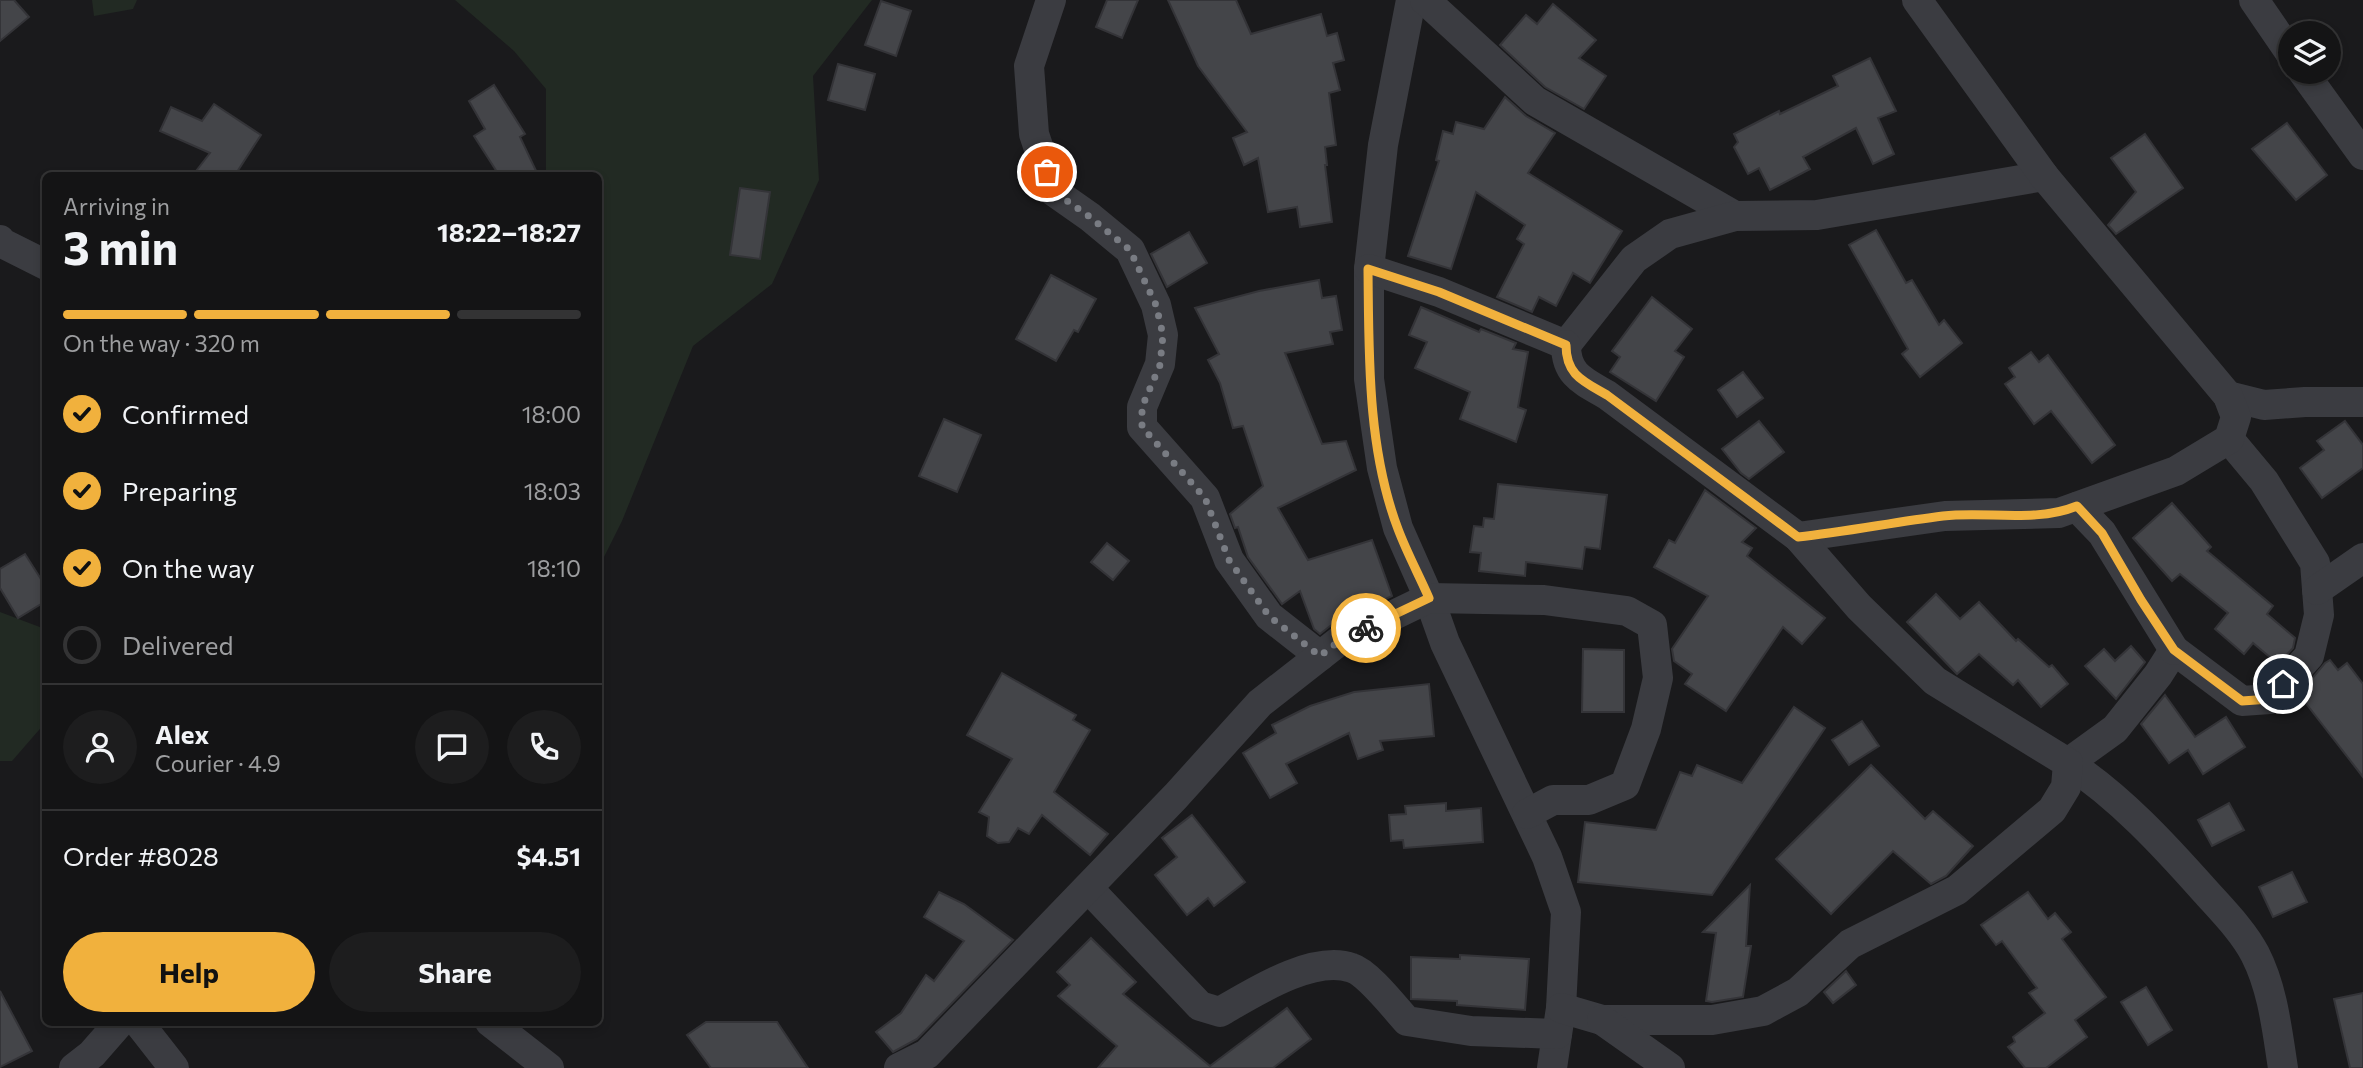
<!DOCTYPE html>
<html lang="en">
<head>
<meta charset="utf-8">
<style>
	body { margin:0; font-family:Commissioner,sans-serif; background:#1d1d1e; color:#f1f3f6; height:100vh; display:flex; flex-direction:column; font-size:26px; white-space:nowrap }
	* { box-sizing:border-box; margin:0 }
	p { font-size:23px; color:#9d9ea0 }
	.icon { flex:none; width:38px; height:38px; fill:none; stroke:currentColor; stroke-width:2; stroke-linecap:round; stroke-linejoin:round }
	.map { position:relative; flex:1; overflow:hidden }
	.details { position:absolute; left:42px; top:172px; width:560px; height:854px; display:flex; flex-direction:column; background:#141415; border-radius:10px; box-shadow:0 4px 10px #0003,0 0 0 2px #333334 }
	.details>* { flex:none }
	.fabs { position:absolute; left:2278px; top:21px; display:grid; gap:14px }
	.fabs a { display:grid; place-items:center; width:63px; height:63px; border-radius:50%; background:#141415; box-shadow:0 4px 10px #0003,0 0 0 2px #333334; font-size:35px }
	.pin { position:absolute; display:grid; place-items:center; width:60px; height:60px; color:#fff; margin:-30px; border:4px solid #fff; border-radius:50%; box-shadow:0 2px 7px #0007 }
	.courier { position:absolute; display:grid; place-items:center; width:70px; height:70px; margin:-35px; border:5px solid #f1b13d; border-radius:50%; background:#fff; color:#222; box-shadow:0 2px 9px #0007 }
	.head em { font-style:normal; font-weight:700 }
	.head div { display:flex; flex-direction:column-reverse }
	.head { display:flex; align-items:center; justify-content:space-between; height:119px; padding:0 21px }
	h1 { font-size:46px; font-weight:700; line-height:52px }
	.bar { display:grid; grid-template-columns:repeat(4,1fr); gap:10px 7px; align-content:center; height:84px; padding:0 21px }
	.bar i { height:9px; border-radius:5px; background:#333334 }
	.bar .active { background:#f1b13d }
	.bar p { grid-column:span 4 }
	.line { display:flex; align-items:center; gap:18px; padding:0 21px; border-top:2px solid #333334 }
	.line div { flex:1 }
	.round { display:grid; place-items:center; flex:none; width:74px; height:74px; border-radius:37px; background:#1d1d1e }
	ol { padding:0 21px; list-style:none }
	li { display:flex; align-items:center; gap:21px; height:77px }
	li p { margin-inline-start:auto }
	li .icon { padding:7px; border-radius:50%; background:#f1b13d; color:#111; stroke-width:4 }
	li:last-child { color:#9d9ea0 }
	li i { width:38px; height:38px; border:4px solid #333334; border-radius:50% }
	.button { display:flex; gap:14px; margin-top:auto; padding:14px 21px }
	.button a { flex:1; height:80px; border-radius:42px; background:#f1b13d; color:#111; font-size:28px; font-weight:700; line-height:80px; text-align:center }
	.button a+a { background:#1d1d1e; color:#f1f3f6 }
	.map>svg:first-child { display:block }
	.green { fill:#222a23 }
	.building { fill:#444549; stroke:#343438; stroke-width:2 }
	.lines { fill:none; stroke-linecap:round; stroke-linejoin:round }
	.street { stroke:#3b3c41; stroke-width:30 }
	.done { stroke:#797c83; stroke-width:7; stroke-dasharray:0 12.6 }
	.route { stroke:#f1b13d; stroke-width:9 }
</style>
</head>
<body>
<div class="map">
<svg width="2363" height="1068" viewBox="0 0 2363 1068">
	<rect width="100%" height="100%" fill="#1a1a1c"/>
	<g class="green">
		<path d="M92,0H137L133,9L94,16Z"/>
		<path d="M455,0H872L813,76L819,180L772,284L693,346L622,521L599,567L598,175H546V89L514,51Z"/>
		<path d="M0,612L45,629V723L12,761H0Z"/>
	</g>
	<g class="building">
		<path d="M0,0H14L29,17L0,41Z"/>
		<path d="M1107,0H1138L1122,38L1096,27Z"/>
		<path d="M1168,0H1236L1251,34L1321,14L1327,36L1337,33L1344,60L1333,63L1340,90L1329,93L1336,145L1325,147L1327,165H1325L1332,222L1300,227L1297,207L1268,212L1258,158L1244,165L1233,138L1247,132L1198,66Z"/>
		<path d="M881,1L911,11L896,56L865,45Z"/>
		<path d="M1553,4L1596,40L1579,58L1606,76L1584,109L1545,87L1500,45L1526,15L1537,24Z"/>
		<path d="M1870,58L1896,111L1878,118L1894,154L1873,164L1856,128L1803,157L1810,169L1770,190L1759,168L1748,174L1734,147L1738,142L1734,134L1779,111L1780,114L1838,86L1833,76Z"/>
		<path d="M838,64L875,74L865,110L828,100Z"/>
		<path d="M494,85L525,134L520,137L538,175H499L474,136L485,129L469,101Z"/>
		<path d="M1505,97L1526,116L1555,133L1528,173L1622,231L1590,283L1573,273L1556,306L1539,297L1532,312L1497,297L1524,244L1517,239L1525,225L1476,192L1451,269L1408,256L1439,161L1436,160L1443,131L1453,134L1456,122L1484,129Z"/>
		<path d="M214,104L261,135L235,175H193L210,153L160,131L171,107L202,121Z"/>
		<path d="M2287,123L2327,175L2296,200L2252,149Z"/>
		<path d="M2145,134L2183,188L2116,234L2108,225L2136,192L2111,158Z"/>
		<path d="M740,188L770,192L760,259L730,255Z"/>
		<path d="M1876,230L1906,283L1912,280L1939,325L1944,320L1962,343L1920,377L1902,354L1908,349L1849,245Z"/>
		<path d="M1189,232L1207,263L1167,287L1151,254Z"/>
		<path d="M1051,275L1096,299L1078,332L1074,330L1056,361L1016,339Z"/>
		<path d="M1319,280L1322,298L1336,296L1342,330L1330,332L1333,344L1285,353L1322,444L1346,441L1356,470L1278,508L1308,560L1372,540L1392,596L1330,626L1320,634L1314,629L1300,591L1282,604L1248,557L1238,527L1235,528L1230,514L1263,486L1243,426L1233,428L1220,383L1208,360L1219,354L1195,308L1259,291Z"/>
		<path d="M1652,297L1692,329L1675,351L1684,357L1656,401L1610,372L1620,357L1612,351Z"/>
		<path d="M1421,307L1479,332L1481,329L1516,343L1513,349L1528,352L1518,407L1526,410L1516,442L1460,419L1470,392L1415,368L1427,342L1409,335Z"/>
		<path d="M2031,352L2039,362L2048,355L2115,445L2092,463L2051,411L2034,424L2005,384L2015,377L2009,368Z"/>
		<path d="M1743,372L1763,398L1737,417L1718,390Z"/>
		<path d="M944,419L981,435L957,492L919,476Z"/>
		<path d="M1759,421L1784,452L1749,479L1741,473L1722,449Z"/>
		<path d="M2345,421L2363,445V468L2322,498L2300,468L2324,450L2317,441Z"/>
		<path d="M1498,484L1607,495L1600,549L1585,547L1582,569L1526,562L1525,576L1479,571L1481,553L1470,552L1474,526L1483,527L1484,518L1494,519Z"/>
		<path d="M1705,490L1756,528L1742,542L1752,548L1747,556L1825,618L1802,644L1783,627L1726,711L1685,684L1692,674L1674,661L1672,649L1708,596L1654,567L1669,540L1675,543Z"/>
		<path d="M2172,503L2211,547L2207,551L2273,606L2267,614L2295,638L2293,648L2278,664L2253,643L2244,654L2215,629L2228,613L2180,574L2172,581L2133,538Z"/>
		<path d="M1107,543L1129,561L1113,580L1091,562Z"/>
		<path d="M25,554L46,587V601L18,618L0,588V569Z"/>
		<path d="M1936,594L1960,619L1979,602L2016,641L2018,639L2049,667L2052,665L2068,684L2041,707L2018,680L2013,685L1979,654L1957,674L1907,622Z"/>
		<path d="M2131,646L2145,662L2116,699L2085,666L2104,649L2115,661Z"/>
		<path d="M1583,649L1624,650V712H1582Z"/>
		<path d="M2330,660L2338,670L2347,663L2363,684V777L2301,697L2309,691L2305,687L2325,663Z"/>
		<path d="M1002,673L1076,715L1073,720L1090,730L1054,792L1108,834L1090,855L1042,815L1029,834L1018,828L1009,842L998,843L987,836L989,817L979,812L1012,759L967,735Z"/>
		<path d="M1429,684L1434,736L1380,741L1383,750L1358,759L1349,733L1286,764L1297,783L1270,798L1243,753L1276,733L1272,725L1310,706L1354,692Z"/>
		<path d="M2165,695L2195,737L2226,717L2245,747L2203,774L2188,750L2169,763L2141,724Z"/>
		<path d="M1794,707L1825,728L1712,895L1578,882L1585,822L1656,830L1680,772L1692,776L1697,765L1742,783Z"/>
		<path d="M1862,721L1879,746L1849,765L1832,740Z"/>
		<path d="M1871,765L1925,819L1933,811L1973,846L1946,876L1931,884L1893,851L1831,914L1776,859Z"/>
		<path d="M1446,803V811L1481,808L1483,842L1404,848L1403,840L1391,841L1389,815L1406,814L1405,806Z"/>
		<path d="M2229,803L2244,830L2212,846L2198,820Z"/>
		<path d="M1192,815L1245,882L1214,906L1208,898L1187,915L1155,875L1177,857L1162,838Z"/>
		<path d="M2292,872L2307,902L2273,917L2259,887Z"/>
		<path d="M1750,885L1746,946H1751L1743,997L1712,1002L1706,1001L1716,933L1703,932Z"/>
		<path d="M939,892L964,904L1013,940L917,1039L893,1052L876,1032L901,1013L926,975L934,981L964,941L924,917Z"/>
		<path d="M2028,892L2048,919L2055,913L2071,932L2062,939L2106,997L2075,1020L2087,1037L2046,1068H2025L2008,1047L2015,1042L2013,1037L2045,1013L2029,993L2037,988L2002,941L1996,945L1981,925Z"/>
		<path d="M1091,938L1136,982L1123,994L1210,1066L1287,1008L1311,1039L1273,1068H1098L1117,1046L1058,996L1070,985L1057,972Z"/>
		<path d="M1460,955L1529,959L1525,1010L1457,1005V1001L1411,999V957L1460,959Z"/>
		<path d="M1846,971L1856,985L1833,1003L1824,992Z"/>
		<path d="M2146,987L2172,1030L2148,1045L2121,1002Z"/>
		<path d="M0,991L32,1051L0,1067Z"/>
		<path d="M2363,993V1068H2350L2334,999Z"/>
		<path d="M706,1022H777L808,1068H711L687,1035Z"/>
	</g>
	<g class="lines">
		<g class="street">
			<path d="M1051,0L1029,66L1034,134L1053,191L1090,217L1130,250L1156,305L1163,335L1160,364L1142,407V427L1205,498L1229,560L1269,616L1320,656"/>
			<path d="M1411,0L1383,145L1369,269V379L1382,468L1398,528L1429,598L1445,643L1547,857L1566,912L1561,1008L1552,1068"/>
			<path d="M1425,0L1535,101L1735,216"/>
			<path d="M2254,0L2291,54"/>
			<path d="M2303,72L2363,155"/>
			<path d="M0,240L2,243L46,265"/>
			<path d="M1369,269L1439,292L1566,345L1634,259L1670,234L1735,216L1817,215L2044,176"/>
			<path d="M2228,396L2264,405L2305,402H2363"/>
			<path d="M2229,439L2264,481L2315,563L2319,615L2309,656L2270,699L2242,701L2174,650L2158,675L2115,729L2068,763C2120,797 2164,845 2205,891C2222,910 2243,931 2255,954C2273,989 2277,1030 2283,1068"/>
			<path d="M2077,507L2102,533L2174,650"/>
			<path d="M1798,537L1945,516L2059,513L2176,471L2229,439L2236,417L2228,396L2044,176L1917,0"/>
			<path d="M2317,590L2363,558"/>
			<path d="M1088,888L1200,1006L1220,1012C1253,993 1313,954 1352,968C1368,973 1395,1008 1407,1021L1471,1031L1557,1034"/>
			<path d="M1561,1008L1602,1020H1712L1763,1011L1798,992L1850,944L1957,890L2052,810L2066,787L2068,763L1935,681L1859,607L1798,537L1607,395C1583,381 1566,375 1566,345"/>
			<path d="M1602,1020L1670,1068"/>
			<path d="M138,1022L174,1068"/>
			<path d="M490,1022L549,1068"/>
			<path d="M74,1068L92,1054L120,1022"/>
			<path d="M899,1068L927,1054L1176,796L1260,703L1338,642L1429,598L1544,600L1627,611L1652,625L1658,678L1646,729L1625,785L1589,800H1553L1527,814"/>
		</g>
	</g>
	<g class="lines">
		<path class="done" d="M1047,172L1053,191L1090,217L1130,250L1156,305L1163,335L1160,365L1142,407V427L1205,498L1229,560L1269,616L1320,656L1338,642L1366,628"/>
		<path class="route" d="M1366,628L1429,598C1419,575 1407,553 1398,529C1367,448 1369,354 1368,269L1439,292L1566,345C1566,375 1583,381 1607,395L1798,537C1846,532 1894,522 1943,516C1987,511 2035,523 2077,506L2102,533L2141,600L2174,650L2242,701L2270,699L2283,684"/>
	</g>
</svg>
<div class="fabs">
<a><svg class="icon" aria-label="layers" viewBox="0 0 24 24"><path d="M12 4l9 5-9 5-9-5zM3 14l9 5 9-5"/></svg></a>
</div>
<div class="pin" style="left:1047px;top:172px;background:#ea580c"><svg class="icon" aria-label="bag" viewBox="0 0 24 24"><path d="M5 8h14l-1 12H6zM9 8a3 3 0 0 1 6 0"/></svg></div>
<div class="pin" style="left:2283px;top:684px;background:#1f2937"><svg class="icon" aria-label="home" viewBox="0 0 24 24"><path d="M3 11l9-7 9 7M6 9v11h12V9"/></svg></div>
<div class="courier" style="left:1366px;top:628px"><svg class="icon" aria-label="bike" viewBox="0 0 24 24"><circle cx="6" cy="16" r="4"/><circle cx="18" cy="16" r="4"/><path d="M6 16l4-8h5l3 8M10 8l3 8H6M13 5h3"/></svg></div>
<section class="details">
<div class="head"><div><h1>3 min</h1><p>Arriving in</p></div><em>18:22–18:27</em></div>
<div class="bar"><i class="active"></i><i class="active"></i><i class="active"></i><i></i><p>On the way · 320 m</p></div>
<ol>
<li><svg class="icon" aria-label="check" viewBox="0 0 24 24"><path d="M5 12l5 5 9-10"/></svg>Confirmed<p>18:00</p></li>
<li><svg class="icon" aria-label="check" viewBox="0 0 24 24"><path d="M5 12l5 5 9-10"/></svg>Preparing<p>18:03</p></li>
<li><svg class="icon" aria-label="check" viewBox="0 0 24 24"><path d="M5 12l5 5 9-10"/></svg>On the way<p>18:10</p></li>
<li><i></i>Delivered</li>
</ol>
<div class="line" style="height:126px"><a class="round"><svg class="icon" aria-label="person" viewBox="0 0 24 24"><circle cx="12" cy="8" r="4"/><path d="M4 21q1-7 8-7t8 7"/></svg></a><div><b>Alex</b><p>Courier · 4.9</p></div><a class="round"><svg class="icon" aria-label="chat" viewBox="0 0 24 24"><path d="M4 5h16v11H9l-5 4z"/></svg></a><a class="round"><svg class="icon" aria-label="phone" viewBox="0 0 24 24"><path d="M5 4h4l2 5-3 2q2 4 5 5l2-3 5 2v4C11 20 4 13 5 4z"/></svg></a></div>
<div class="line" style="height:91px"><div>Order #8028</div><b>$4.51</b></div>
<div class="button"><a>Help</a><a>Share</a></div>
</section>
</div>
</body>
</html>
